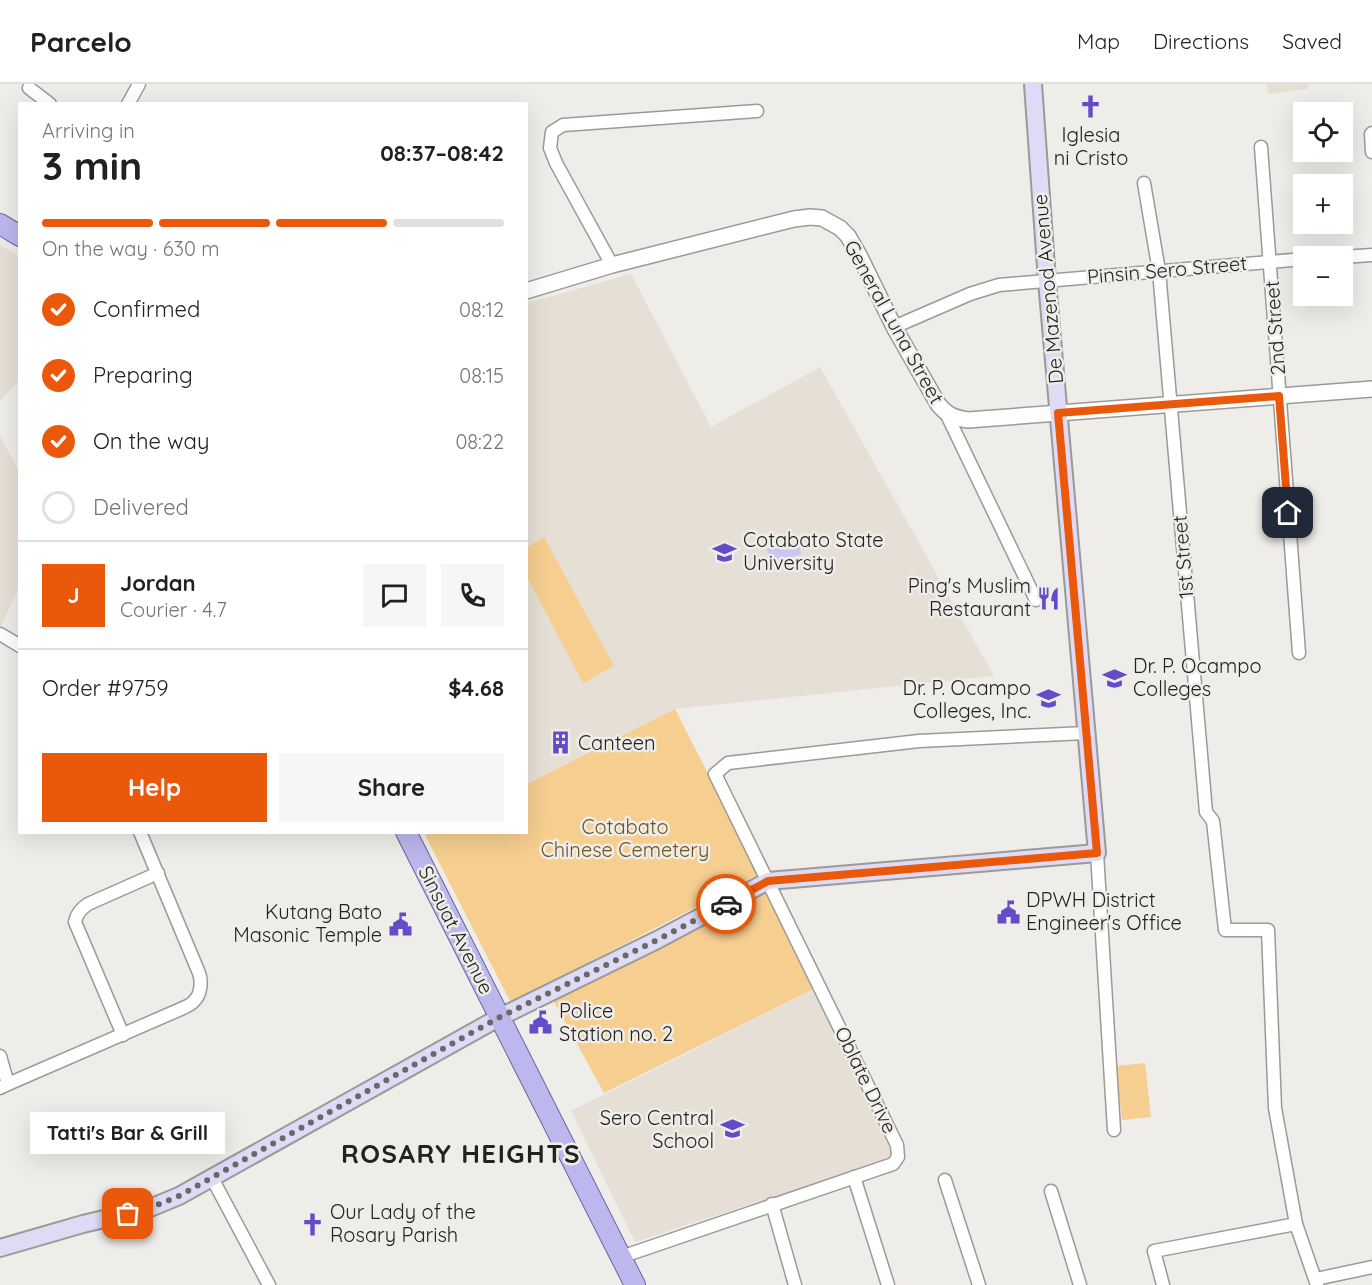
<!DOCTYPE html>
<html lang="en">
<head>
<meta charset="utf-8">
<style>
	body { margin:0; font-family:Quicksand,sans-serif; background:#f6f6f6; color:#202124; height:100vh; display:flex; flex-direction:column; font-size:22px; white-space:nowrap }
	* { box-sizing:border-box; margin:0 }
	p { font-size:20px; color:#757577 }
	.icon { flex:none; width:33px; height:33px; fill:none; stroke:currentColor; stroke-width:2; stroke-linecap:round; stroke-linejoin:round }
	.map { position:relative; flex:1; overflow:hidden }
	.side { position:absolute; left:18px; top:18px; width:510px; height:732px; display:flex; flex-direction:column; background:#fff; border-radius:0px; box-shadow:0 6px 24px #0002 }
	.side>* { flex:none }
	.fabs { position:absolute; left:1293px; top:18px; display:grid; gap:12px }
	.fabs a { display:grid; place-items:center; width:60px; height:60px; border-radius:0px; background:#fff; box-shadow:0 6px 24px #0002; font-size:30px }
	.pin { position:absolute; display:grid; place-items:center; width:51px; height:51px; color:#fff; margin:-26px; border-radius:12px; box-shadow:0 3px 9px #0006 }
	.courier { position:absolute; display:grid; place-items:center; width:60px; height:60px; margin:-30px; border:4px solid #ea580c; border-radius:50%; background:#fff; color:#222; box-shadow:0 2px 8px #0007 }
	.bubble { position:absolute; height:42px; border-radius:0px; background:#fff; box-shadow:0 6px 24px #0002; font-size:20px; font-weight:700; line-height:42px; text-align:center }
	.headline em { font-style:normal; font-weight:700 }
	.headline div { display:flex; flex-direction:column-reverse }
	.headline { display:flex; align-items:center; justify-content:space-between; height:102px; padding:0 24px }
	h1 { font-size:39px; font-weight:700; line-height:45px }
	.bar { display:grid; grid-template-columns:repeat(4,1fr); gap:9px 6px; align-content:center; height:72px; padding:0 24px }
	.bar i { height:8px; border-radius:4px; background:#e0e0e0 }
	.bar .on { background:#ea580c }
	.bar p { grid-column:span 4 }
	.line { display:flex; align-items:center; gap:15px; padding:0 24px; border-top:2px solid #e0e0e0 }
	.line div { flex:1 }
	.round { display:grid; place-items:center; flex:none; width:63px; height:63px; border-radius:0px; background:#f6f6f6 }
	ol { padding:0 24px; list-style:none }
	li { display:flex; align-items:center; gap:18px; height:66px }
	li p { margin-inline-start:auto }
	li .icon { padding:6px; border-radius:50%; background:#ea580c; color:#fff; stroke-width:4 }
	li:last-child { color:#757577 }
	li i { width:33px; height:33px; border:3px solid #e0e0e0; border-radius:50% }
	.button { display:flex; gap:12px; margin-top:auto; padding:12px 24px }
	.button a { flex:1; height:69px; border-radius:0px; background:#ea580c; color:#fff; font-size:24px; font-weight:700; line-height:69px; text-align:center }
	.button a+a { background:#f6f6f6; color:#202124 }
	header { display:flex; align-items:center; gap:36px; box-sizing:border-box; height:84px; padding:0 30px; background:#fff; border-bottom:2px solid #e0e0e0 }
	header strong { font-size:28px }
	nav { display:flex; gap:33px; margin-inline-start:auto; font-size:21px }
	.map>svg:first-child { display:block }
	.built { fill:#e6dfd5 }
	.green { fill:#f6ce90 }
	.water { fill:#c8c6f3 }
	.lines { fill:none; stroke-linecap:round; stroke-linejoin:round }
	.minor-casing { stroke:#9c9996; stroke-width:15 }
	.tertiary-casing { stroke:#9c9996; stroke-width:18 }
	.secondary-casing { stroke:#9c9996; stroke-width:20 }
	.primary-casing { stroke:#6a649e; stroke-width:22 }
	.minor { stroke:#fff; stroke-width:12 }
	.tertiary { stroke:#fff; stroke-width:15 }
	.secondary { stroke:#dedbf6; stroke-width:16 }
	.primary { stroke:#bcb7ed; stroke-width:20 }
	.done { stroke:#6a6967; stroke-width:6; stroke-dasharray:0 10.8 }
	.route { stroke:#ea580c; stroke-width:8 }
	.labels { text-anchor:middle; stroke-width:5; stroke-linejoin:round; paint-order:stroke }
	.poi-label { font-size:20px; fill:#232221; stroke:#efede9; text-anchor:start }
	.street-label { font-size:20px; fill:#232221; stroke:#efede9 }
	.park-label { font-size:20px; fill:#70521c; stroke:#efede9 }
	.district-label { font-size:26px; font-weight:bold; letter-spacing:1.5px; fill:#232221; stroke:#efede9 }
</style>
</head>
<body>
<header>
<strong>Parcelo</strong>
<nav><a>Map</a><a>Directions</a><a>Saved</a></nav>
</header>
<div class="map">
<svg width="1372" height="1201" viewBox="0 0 1372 1201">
	<rect width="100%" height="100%" fill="#efede9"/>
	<g class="built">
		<path d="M1267,0H1308V5L1268,10Z"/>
		<path d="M0,161L20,173L19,297L0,317Z"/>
		<path d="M631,190L711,343L820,283L994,592L675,625L527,700V219Z"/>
		<path d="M0,352L20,389L19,503L0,544Z"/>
		<path d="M813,906L894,1062L889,1075L635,1158L571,1027Z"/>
	</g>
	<g class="green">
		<path d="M544,453L614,582L583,599L527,493V463Z"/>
		<path d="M675,625L759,790L511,919L425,751L431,748H526L527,700Z"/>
		<path d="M768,807L816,904L604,1009L553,916Z"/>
		<path d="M1145,979L1151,1033L1122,1036L1116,982Z"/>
	</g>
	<path class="water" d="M799,460L801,471L769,476L767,465Z"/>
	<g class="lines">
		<defs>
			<g id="minor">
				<path d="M29,4L50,20"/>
				<path d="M128,20L139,0"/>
				<path d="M1372,49L1371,50L1372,68"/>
				<path d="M1261,63L1299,569"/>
				<path d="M1144,99L1159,187L1206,728L1213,737L1225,846H1268L1275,1024L1296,1140L1317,1201"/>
				<path d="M1342,173L1372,171"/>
				<path d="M612,181L556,79L550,64L552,48L563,41L757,27"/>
				<path d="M894,243L970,210L999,201L1304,175"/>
				<path d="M946,329L1036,516"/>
				<path d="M0,550L20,562"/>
				<path d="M1097,769L1114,1046"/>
				<path d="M123,951L75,838C77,829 81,825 88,820L158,789"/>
				<path d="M0,972L8,1000"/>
				<path d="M0,1004L8,1000L181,925C185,923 191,921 194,917C201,911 202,897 199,889L140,748"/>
				<path d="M854,1093L888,1201"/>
				<path d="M212,1094L269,1201"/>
				<path d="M945,1096L979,1201"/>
				<path d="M1051,1107L1080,1201"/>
				<path d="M772,1120L795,1201"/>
				<path d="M621,1173L893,1080L898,1073L897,1061L715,690L728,679L919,657L1086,649"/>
				<path d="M1316,1195L1372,1183"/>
				<path d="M1163,1201L1154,1167L1296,1140"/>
			</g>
			<path id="tertiary" d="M526,207L612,181L794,135L810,133L822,134L840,144L848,152L860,173L894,243L938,320C947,331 954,334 968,336L1372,305"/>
			<path id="secondary" d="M0,1164L83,1140L150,1124L179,1112L500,933L657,856L768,797L1097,769L1047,197L1033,0"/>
			<g id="primary">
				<path d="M0,140L20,152"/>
				<path d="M406,748L635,1201"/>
			</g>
		</defs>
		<use href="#minor" class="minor-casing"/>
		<use href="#tertiary" class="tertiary-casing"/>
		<use href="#secondary" class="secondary-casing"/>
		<use href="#primary" class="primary-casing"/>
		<use href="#minor" class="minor"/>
		<use href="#tertiary" class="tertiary"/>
		<use href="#secondary" class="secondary"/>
		<use href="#primary" class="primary"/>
	</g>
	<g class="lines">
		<path class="done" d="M128,1130L150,1124L179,1112L500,933L657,856L726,820"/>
		<path class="route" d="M726,820L768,797L1097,769L1058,329L1279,312L1288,429"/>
	</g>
	<defs>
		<symbol id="church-bare" viewBox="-9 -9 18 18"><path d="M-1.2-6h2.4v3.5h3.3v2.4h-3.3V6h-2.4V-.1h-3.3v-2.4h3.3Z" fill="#634cc5" stroke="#efede9" stroke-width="2.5" paint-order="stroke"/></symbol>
		<symbol id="university-bare" viewBox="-9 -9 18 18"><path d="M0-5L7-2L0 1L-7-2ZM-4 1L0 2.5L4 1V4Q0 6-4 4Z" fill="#634cc5" stroke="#efede9" stroke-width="2.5" paint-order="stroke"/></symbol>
		<symbol id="restaurant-bare" viewBox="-9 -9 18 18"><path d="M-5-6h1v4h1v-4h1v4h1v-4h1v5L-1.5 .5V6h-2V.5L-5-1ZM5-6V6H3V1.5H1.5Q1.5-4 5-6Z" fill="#634cc5" stroke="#efede9" stroke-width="2.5" paint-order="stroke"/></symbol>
		<symbol id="building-bare" viewBox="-9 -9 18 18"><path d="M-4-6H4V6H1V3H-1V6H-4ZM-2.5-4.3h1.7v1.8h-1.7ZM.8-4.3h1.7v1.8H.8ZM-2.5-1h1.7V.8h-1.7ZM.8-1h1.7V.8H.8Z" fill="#634cc5" stroke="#efede9" stroke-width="2.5" paint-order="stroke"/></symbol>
		<symbol id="civic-bare" viewBox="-9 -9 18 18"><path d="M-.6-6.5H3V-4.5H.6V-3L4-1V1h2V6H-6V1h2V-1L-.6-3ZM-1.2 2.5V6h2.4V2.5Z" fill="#634cc5" stroke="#efede9" stroke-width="2.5" paint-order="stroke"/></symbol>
		<symbol id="school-bare" viewBox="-9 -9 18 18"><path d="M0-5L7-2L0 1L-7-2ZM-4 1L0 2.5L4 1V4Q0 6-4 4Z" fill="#634cc5" stroke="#efede9" stroke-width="2.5" paint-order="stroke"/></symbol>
	</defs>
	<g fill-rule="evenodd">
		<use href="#church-bare" x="1074" y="6" width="33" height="33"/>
		<use href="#university-bare" x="708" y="452" width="33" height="33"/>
		<use href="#restaurant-bare" x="1032" y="498" width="33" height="33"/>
		<use href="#university-bare" x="1098" y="578" width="33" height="33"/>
		<use href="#university-bare" x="1032" y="598" width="33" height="33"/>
		<use href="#building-bare" x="544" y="642" width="33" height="33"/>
		<use href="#civic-bare" x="992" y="812" width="33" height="33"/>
		<use href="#civic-bare" x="384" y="824" width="33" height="33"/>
		<use href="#civic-bare" x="524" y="922" width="33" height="33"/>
		<use href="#school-bare" x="716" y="1028" width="33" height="33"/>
		<use href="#church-bare" x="296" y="1124" width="33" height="33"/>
	</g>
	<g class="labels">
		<g class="poi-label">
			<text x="1091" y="58" text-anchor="middle">Iglesia<tspan x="1091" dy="23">ni Cristo</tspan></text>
			<text x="743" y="463">Cotabato State<tspan x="743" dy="23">University</tspan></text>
			<text x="1031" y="509" text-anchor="end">Ping's Muslim<tspan x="1031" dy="23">Restaurant</tspan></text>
			<text x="1133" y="589">Dr. P. Ocampo<tspan x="1133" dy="23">Colleges</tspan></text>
			<text x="1031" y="611" text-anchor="end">Dr. P. Ocampo<tspan x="1031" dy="23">Colleges, Inc.</tspan></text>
			<text x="578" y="666">Canteen</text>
			<text x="1026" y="823">DPWH District<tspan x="1026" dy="23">Engineer's Office</tspan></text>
			<text x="382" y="835" text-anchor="end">Kutang Bato<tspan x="382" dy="23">Masonic Temple</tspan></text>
			<text x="559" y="934">Police<tspan x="559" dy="23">Station no. 2</tspan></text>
			<text x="714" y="1041" text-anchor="end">Sero Central<tspan x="714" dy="23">School</tspan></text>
			<text x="330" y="1135">Our Lady of the<tspan x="330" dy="23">Rosary Parish</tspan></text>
		</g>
		<g class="street-label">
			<text transform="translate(1167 186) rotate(-5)" y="7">Pinsin Sero Street</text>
			<text transform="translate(1048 205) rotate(-95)" y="7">De Mazenod Avenue</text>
			<text transform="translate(894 238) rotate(61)" y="7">General Luna Street</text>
			<text transform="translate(1275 244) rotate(-94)" y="7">2nd Street</text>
			<text transform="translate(1183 473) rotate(-95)" y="7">1st Street</text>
			<text transform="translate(456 846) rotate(63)" y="7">Sinsuat Avenue</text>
			<text transform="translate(866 996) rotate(64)" y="7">Oblate Drive</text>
		</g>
		<g class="park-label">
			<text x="625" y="750">Cotabato<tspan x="625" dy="23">Chinese Cemetery</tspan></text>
		</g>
		<g class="district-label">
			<text x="461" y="1079">ROSARY HEIGHTS</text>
		</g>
	</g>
</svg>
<div class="fabs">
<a><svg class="icon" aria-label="locate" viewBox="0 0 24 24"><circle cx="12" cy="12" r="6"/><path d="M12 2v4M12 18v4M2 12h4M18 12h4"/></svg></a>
<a>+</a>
<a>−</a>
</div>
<div class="pin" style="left:128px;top:1130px;background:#ea580c"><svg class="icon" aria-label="bag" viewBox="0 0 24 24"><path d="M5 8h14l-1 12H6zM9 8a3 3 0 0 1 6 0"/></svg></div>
<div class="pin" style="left:1288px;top:429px;background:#1f2937"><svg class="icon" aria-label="home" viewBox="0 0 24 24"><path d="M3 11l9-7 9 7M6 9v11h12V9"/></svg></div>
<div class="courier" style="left:726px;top:820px"><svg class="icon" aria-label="car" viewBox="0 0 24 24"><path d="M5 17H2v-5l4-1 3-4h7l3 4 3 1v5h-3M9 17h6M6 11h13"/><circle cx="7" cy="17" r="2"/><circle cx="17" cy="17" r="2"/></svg></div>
<div class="bubble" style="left:30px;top:1028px;width:195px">Tatti's Bar &amp; Grill</div>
<section class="side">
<div class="headline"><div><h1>3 min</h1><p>Arriving in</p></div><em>08:37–08:42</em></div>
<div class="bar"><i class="on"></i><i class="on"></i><i class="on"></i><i></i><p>On the way · 630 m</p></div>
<ol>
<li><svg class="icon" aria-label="check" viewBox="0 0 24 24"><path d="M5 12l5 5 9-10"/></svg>Confirmed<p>08:12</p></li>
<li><svg class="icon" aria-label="check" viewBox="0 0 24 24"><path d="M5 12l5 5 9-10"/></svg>Preparing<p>08:15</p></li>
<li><svg class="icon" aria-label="check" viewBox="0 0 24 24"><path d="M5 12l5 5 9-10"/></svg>On the way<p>08:22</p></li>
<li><i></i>Delivered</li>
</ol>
<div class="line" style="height:108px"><b class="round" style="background:#ea580c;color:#fff">J</b><div><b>Jordan</b><p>Courier · 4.7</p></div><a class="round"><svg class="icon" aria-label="chat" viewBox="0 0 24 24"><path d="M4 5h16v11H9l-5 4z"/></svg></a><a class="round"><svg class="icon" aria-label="phone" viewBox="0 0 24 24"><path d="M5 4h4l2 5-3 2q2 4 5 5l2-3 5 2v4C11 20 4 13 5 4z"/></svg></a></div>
<div class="line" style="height:78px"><div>Order #9759</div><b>$4.68</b></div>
<div class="button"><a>Help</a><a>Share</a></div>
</section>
</div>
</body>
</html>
